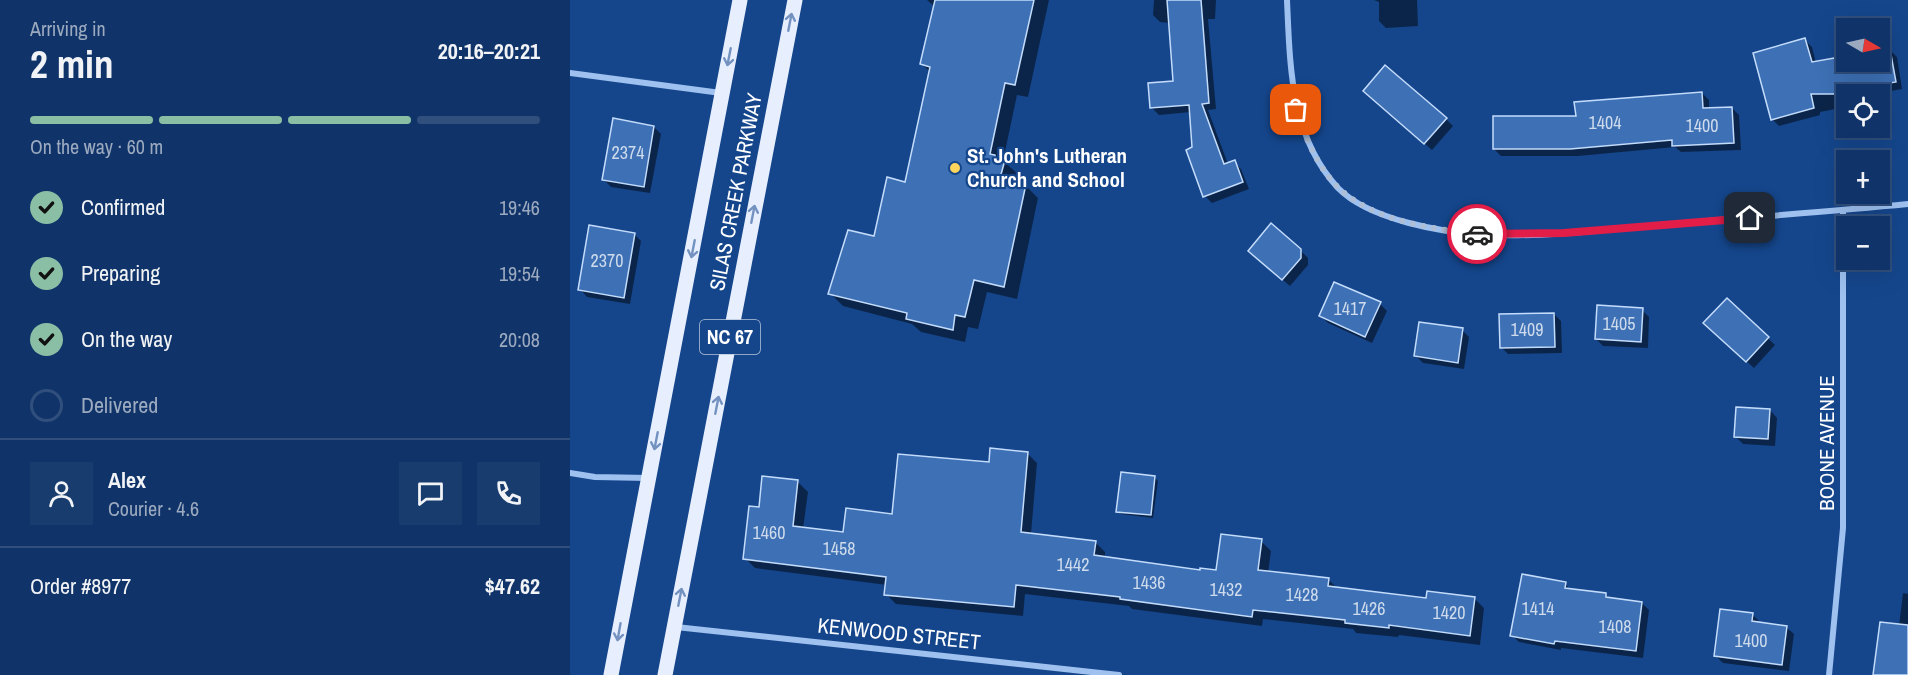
<!DOCTYPE html>
<html lang="en">
<head>
<meta charset="utf-8">
<style>
	body { margin:0; font-family:"Archivo Narrow",sans-serif; background:#193c6f; color:#f1f3f6; height:100vh; display:flex; flex-direction:column; font-size:22px; white-space:nowrap }
	* { box-sizing:border-box; margin:0 }
	p { font-size:20px; color:#9caac0 }
	.icon { flex:none; width:33px; height:33px; fill:none; stroke:currentColor; stroke-width:2; stroke-linecap:round; stroke-linejoin:round }
	.map { position:relative; flex:1; overflow:hidden }
	.side { display:flex; flex-direction:column; background:#103469; width:570px }
	.side>* { flex:none }
	.needle { width:39px; rotate:99deg }
	.fabs { position:absolute; left:1266px; top:18px; display:grid; gap:12px }
	.fabs a { display:grid; place-items:center; width:54px; height:54px; border-radius:0px; background:#103469; box-shadow:0 6px 24px #0002,0 0 0 2px #304f7d; font-size:30px }
	.pin { position:absolute; display:grid; place-items:center; width:51px; height:51px; color:#fff; margin:-26px; border-radius:12px; box-shadow:0 3px 9px #0006 }
	.courier { position:absolute; display:grid; place-items:center; width:60px; height:60px; margin:-30px; border:4px solid #e11d48; border-radius:50%; background:#fff; color:#222; box-shadow:0 2px 8px #0007 }
	.summary em { font-style:normal; font-weight:700 }
	.summary div { display:flex; flex-direction:column-reverse }
	.summary { display:flex; align-items:center; justify-content:space-between; height:102px; padding:0 30px }
	h1 { font-size:39px; font-weight:700; line-height:45px }
	.bar { display:grid; grid-template-columns:repeat(4,1fr); gap:9px 6px; align-content:center; height:72px; padding:0 30px }
	.bar i { height:8px; border-radius:4px; background:#304f7d }
	.bar .current { background:#8abfa5 }
	.bar p { grid-column:span 4 }
	.line { display:flex; align-items:center; gap:15px; padding:0 30px; border-top:2px solid #304f7d }
	.line div { flex:1 }
	.round { display:grid; place-items:center; flex:none; width:63px; height:63px; border-radius:0px; background:#193c6f }
	ol { padding:0 30px; list-style:none }
	li { display:flex; align-items:center; gap:18px; height:66px }
	li p { margin-inline-start:auto }
	li .icon { padding:6px; border-radius:50%; background:#8abfa5; color:#111; stroke-width:4 }
	li:last-child { color:#9caac0 }
	li i { width:33px; height:33px; border:3px solid #304f7d; border-radius:50% }
	main { display:flex; flex:1; min-height:0 }
	.map>svg:first-child { display:block }
	.shadow { fill:#0007 }
	.building { fill:#3d70b5; stroke:#c4dcfb; stroke-width:1.5 }
	.lines { fill:none; stroke-linecap:round; stroke-linejoin:round }
	.street { stroke:#9ec1f0; stroke-width:6 }
	.primary { stroke:#e7efff; stroke-width:15 }
	.oneway { stroke:#7392c0 }
	.done { stroke:#adbed7; stroke-width:6; stroke-dasharray:0 10.8 }
	.route { stroke:#e11d48; stroke-width:8 }
	.poi-dot { fill:#ffd45d; stroke:#15468c; stroke-width:2 }
	.labels { text-anchor:middle; stroke-width:4.5; stroke-linejoin:round; paint-order:stroke }
	.number-label { font-size:18px; fill:#cedbec }
	.shield { fill:#15468c; stroke:#b9c8dc; stroke-width:1.5 }
	.shield-label { font-size:20px; font-weight:bold; fill:#fff }
	.poi-label { font-size:21px; font-weight:bold; fill:#fff; stroke:#15468c; text-anchor:start }
	.street-label { font-size:21px; fill:#fff; stroke:#15468c }
</style>
</head>
<body>
<main>
<section class="side">
<div class="summary"><div><h1>2 min</h1><p>Arriving in</p></div><em>20:16–20:21</em></div>
<div class="bar"><i class="current"></i><i class="current"></i><i class="current"></i><i></i><p>On the way · 60 m</p></div>
<ol>
<li><svg class="icon" aria-label="check" viewBox="0 0 24 24"><path d="M5 12l5 5 9-10"/></svg>Confirmed<p>19:46</p></li>
<li><svg class="icon" aria-label="check" viewBox="0 0 24 24"><path d="M5 12l5 5 9-10"/></svg>Preparing<p>19:54</p></li>
<li><svg class="icon" aria-label="check" viewBox="0 0 24 24"><path d="M5 12l5 5 9-10"/></svg>On the way<p>20:08</p></li>
<li><i></i>Delivered</li>
</ol>
<div class="line" style="height:108px"><a class="round"><svg class="icon" aria-label="person" viewBox="0 0 24 24"><circle cx="12" cy="8" r="4"/><path d="M4 21q1-7 8-7t8 7"/></svg></a><div><b>Alex</b><p>Courier · 4.6</p></div><a class="round"><svg class="icon" aria-label="chat" viewBox="0 0 24 24"><path d="M4 5h16v11H9l-5 4z"/></svg></a><a class="round"><svg class="icon" aria-label="phone" viewBox="0 0 24 24"><path d="M5 4h4l2 5-3 2q2 4 5 5l2-3 5 2v4C11 20 4 13 5 4z"/></svg></a></div>
<div class="line" style="height:78px"><div>Order #8977</div><b>$47.62</b></div>
</section>
<div class="map">
<svg width="1338" height="675" viewBox="0 0 1338 675">
	<rect width="100%" height="100%" fill="#15468c"/>
	<g class="shadow">
		<path d="M357,0H479L458,97L447,95L433,161L448,174L445,183L455,185L468,198L447,299L417,292L408,329L398,327L395,342L351,332L342,324L273,306L260,293L305,237L336,183L360,72L352,64L365,7Z"/>
		<path d="M584,0H646L645,19H638L646,109L638,110L658,164L664,162L671,169L679,189L642,203L635,196L624,148L621,112L589,115L582,108L604,83L600,23L590,22L583,15Z"/>
		<path d="M804,0H847L848,26L816,28L809,21V2Z"/>
		<path d="M1235,40L1242,47L1246,63L1276,57V62H1310V52L1320,50L1327,57L1332,89L1303,94H1276V107L1250,112V115L1209,126L1202,119Z"/>
		<path d="M1132,93L1139,100V109L1162,108L1169,115L1171,150L1111,152L1105,147L1008,156H931L924,149L1007,117L1006,103Z"/>
		<path d="M800,95L876,119L883,126L862,150Z"/>
		<path d="M84,127L91,134L80,193L41,187L34,180Z"/>
		<path d="M64,234L71,241L60,304L17,297L10,289Z"/>
		<path d="M730,250L738,258V265L720,286L687,258Z"/>
		<path d="M1157,300L1205,345L1184,368L1142,330Z"/>
		<path d="M810,304L817,311L802,343L758,323L751,316Z"/>
		<path d="M1072,310L1079,317L1078,348L1033,346L1026,339Z"/>
		<path d="M984,314L991,321L992,353L938,354L931,347Z"/>
		<path d="M892,330L899,337L894,369L853,363L846,356Z"/>
		<path d="M1200,410L1207,418L1205,446L1173,444L1166,437Z"/>
		<path d="M457,453L467,463L461,534L525,542L535,552V558L631,571L648,572L691,541L701,551L698,573L758,579L768,589L858,600L904,598L914,608L910,645L829,635L828,637L786,633L783,629L693,619L692,626L562,609L559,606L455,594L453,616L326,604L316,594L317,585L185,568L175,558L190,509L228,482L238,492L233,529L274,534L323,515L420,464Z"/>
		<path d="M584,477L588,481L583,518L551,514L548,511Z"/>
		<path d="M995,584L1002,591L1036,595L1040,599L1072,603L1079,610L1073,658L991,648V650L949,642L942,635Z"/>
		<path d="M1333,593L1338,594V675H1305L1329,626Z"/>
		<path d="M1182,614L1189,621V624L1216,627L1224,634L1219,671L1153,663L1146,656Z"/>
	</g>
	<g class="building">
		<path d="M365,0H464L445,85L435,83L420,154L425,155V158L435,160L430,178L456,184L434,287L404,280L395,317L385,315L383,330L336,319L337,313L258,294L278,230L304,236L317,177L335,182L360,67L350,64Z"/>
		<path d="M597,0H631L639,103L632,104L654,164L665,160L673,182L633,197L616,150L622,147L619,105L580,108L578,83L603,81Z"/>
		<path d="M1235,38L1242,62L1276,56V62H1310V50L1320,49L1326,82L1296,87L1298,94H1241L1244,108L1201,120L1183,53Z"/>
		<path d="M815,65L877,118L854,144L793,91Z"/>
		<path d="M1132,92L1133,108L1162,107L1164,143L1102,146V140L1000,149H923V116H1006L1004,102Z"/>
		<path d="M43,118L84,126L74,187L32,180Z"/>
		<path d="M701,223L731,249V258L712,280L678,251Z"/>
		<path d="M19,225L65,233L54,298L8,290Z"/>
		<path d="M764,282L811,302L795,337L749,316Z"/>
		<path d="M1157,298L1199,337L1176,362L1133,323Z"/>
		<path d="M1027,305L1073,308L1071,342L1025,339Z"/>
		<path d="M984,313L985,347L930,348L929,314Z"/>
		<path d="M849,322L893,328L888,363L844,356Z"/>
		<path d="M1166,407L1200,409L1198,439L1164,437Z"/>
		<path d="M420,448L458,452L451,532L526,541L524,555L630,570V568L646,570L651,534L692,539L688,570L759,578L758,586L856,598L857,591L905,597L900,636L819,625V628L775,623V620L683,610L682,617L550,599V597L446,585L444,607L314,595L316,577L173,559L179,506L189,507L192,476L228,480L223,526L273,532L276,508L322,514L328,454L419,462Z"/>
		<path d="M551,472L585,476L581,515L546,512Z"/>
		<path d="M952,574L996,582L995,588L1036,593V597L1072,602L1066,651L985,641L984,644L940,636Z"/>
		<path d="M1150,609L1183,613L1182,621L1217,626L1212,665L1144,656Z"/>
		<path d="M1310,622L1338,625V675H1303Z"/>
	</g>
	<g class="lines">
		<g class="street">
			<path d="M717,0C720,66 720,136 768,188C799,220 874,233 917,235C974,237 1032,230 1089,225C1172,218 1255,212 1338,204"/>
			<path d="M0,73L151,93"/>
			<path d="M0,473L25,477L78,478"/>
			<path d="M106,627L549,675"/>
			<path d="M1259,675L1273,528V210"/>
		</g>
		<g class="primary">
			<path d="M41,675L170,0"/>
			<path d="M95,675L225,0"/>
		</g>
	</g>
	<defs><path id="oneway-shaft" d="M-6 0H5M1.5-3L5.5 0L1.5 3" fill="none" stroke-width="1.6" stroke-linecap="round" stroke-linejoin="round" transform="scale(1.5)"/></defs>
	<g class="oneway">
		<use href="#oneway-shaft" transform="translate(220 22) rotate(-79)"/>
		<use href="#oneway-shaft" transform="translate(159 57) rotate(101)"/>
		<use href="#oneway-shaft" transform="translate(183 214) rotate(-79)"/>
		<use href="#oneway-shaft" transform="translate(123 249) rotate(101)"/>
		<use href="#oneway-shaft" transform="translate(147 405) rotate(-79)"/>
		<use href="#oneway-shaft" transform="translate(86 441) rotate(101)"/>
		<use href="#oneway-shaft" transform="translate(110 597) rotate(-79)"/>
		<use href="#oneway-shaft" transform="translate(49 632) rotate(100)"/>
	</g>
	<g class="lines">
		<path class="done" d="M726,110C733,130 741,151 753,169C786,220 853,227 907,234"/>
		<path class="route" d="M907,234L994,233L1180,218"/>
	</g>
	<circle class="poi-dot" cx="385" cy="168" r="6"/>
	<g class="labels">
		<g class="number-label">
			<text x="1035" y="129">1404</text>
			<text x="1132" y="132">1400</text>
			<text x="58" y="159">2374</text>
			<text x="37" y="267">2370</text>
			<text x="780" y="315">1417</text>
			<text x="1049" y="330">1405</text>
			<text x="957" y="336">1409</text>
			<text x="199" y="539">1460</text>
			<text x="269" y="555">1458</text>
			<text x="503" y="571">1442</text>
			<text x="579" y="589">1436</text>
			<text x="656" y="596">1432</text>
			<text x="732" y="601">1428</text>
			<text x="799" y="615">1426</text>
			<text x="968" y="615">1414</text>
			<text x="879" y="619">1420</text>
			<text x="1045" y="633">1408</text>
			<text x="1181" y="647">1400</text>
		</g>
		<rect class="shield" x="130" y="320" width="60" height="34" rx="4.5"/>
		<g class="shield-label">
			<text x="160" y="344">NC 67</text>
		</g>
		<g class="poi-label">
			<text x="397" y="163">St. John's Lutheran<tspan x="397" dy="24">Church and School</tspan></text>
		</g>
		<g class="street-label">
			<text transform="translate(166 192) rotate(-79)" y="7">SILAS CREEK PARKWAY</text>
			<text transform="translate(1257 443) rotate(-90)" y="7">BOONE AVENUE</text>
			<text transform="translate(329 634) rotate(6)" y="7">KENWOOD STREET</text>
		</g>
	</g>
</svg>
<div class="fabs">
<a><svg class="needle" viewBox="-14 -14 28 28"><path d="M0-13l5 13h-10z" fill="#e53935"/><path d="M0 13l5-13h-10z" fill="#9caac0"/></svg></a>
<a><svg class="icon" aria-label="locate" viewBox="0 0 24 24"><circle cx="12" cy="12" r="6"/><path d="M12 2v4M12 18v4M2 12h4M18 12h4"/></svg></a>
<a>+</a>
<a>−</a>
</div>
<div class="pin" style="left:726px;top:110px;background:#ea580c"><svg class="icon" aria-label="bag" viewBox="0 0 24 24"><path d="M5 8h14l-1 12H6zM9 8a3 3 0 0 1 6 0"/></svg></div>
<div class="pin" style="left:1180px;top:218px;background:#1f2937"><svg class="icon" aria-label="home" viewBox="0 0 24 24"><path d="M3 11l9-7 9 7M6 9v11h12V9"/></svg></div>
<div class="courier" style="left:907px;top:234px"><svg class="icon" aria-label="car" viewBox="0 0 24 24"><path d="M5 17H2v-5l4-1 3-4h7l3 4 3 1v5h-3M9 17h6M6 11h13"/><circle cx="7" cy="17" r="2"/><circle cx="17" cy="17" r="2"/></svg></div>
</div>
</main>
</body>
</html>
